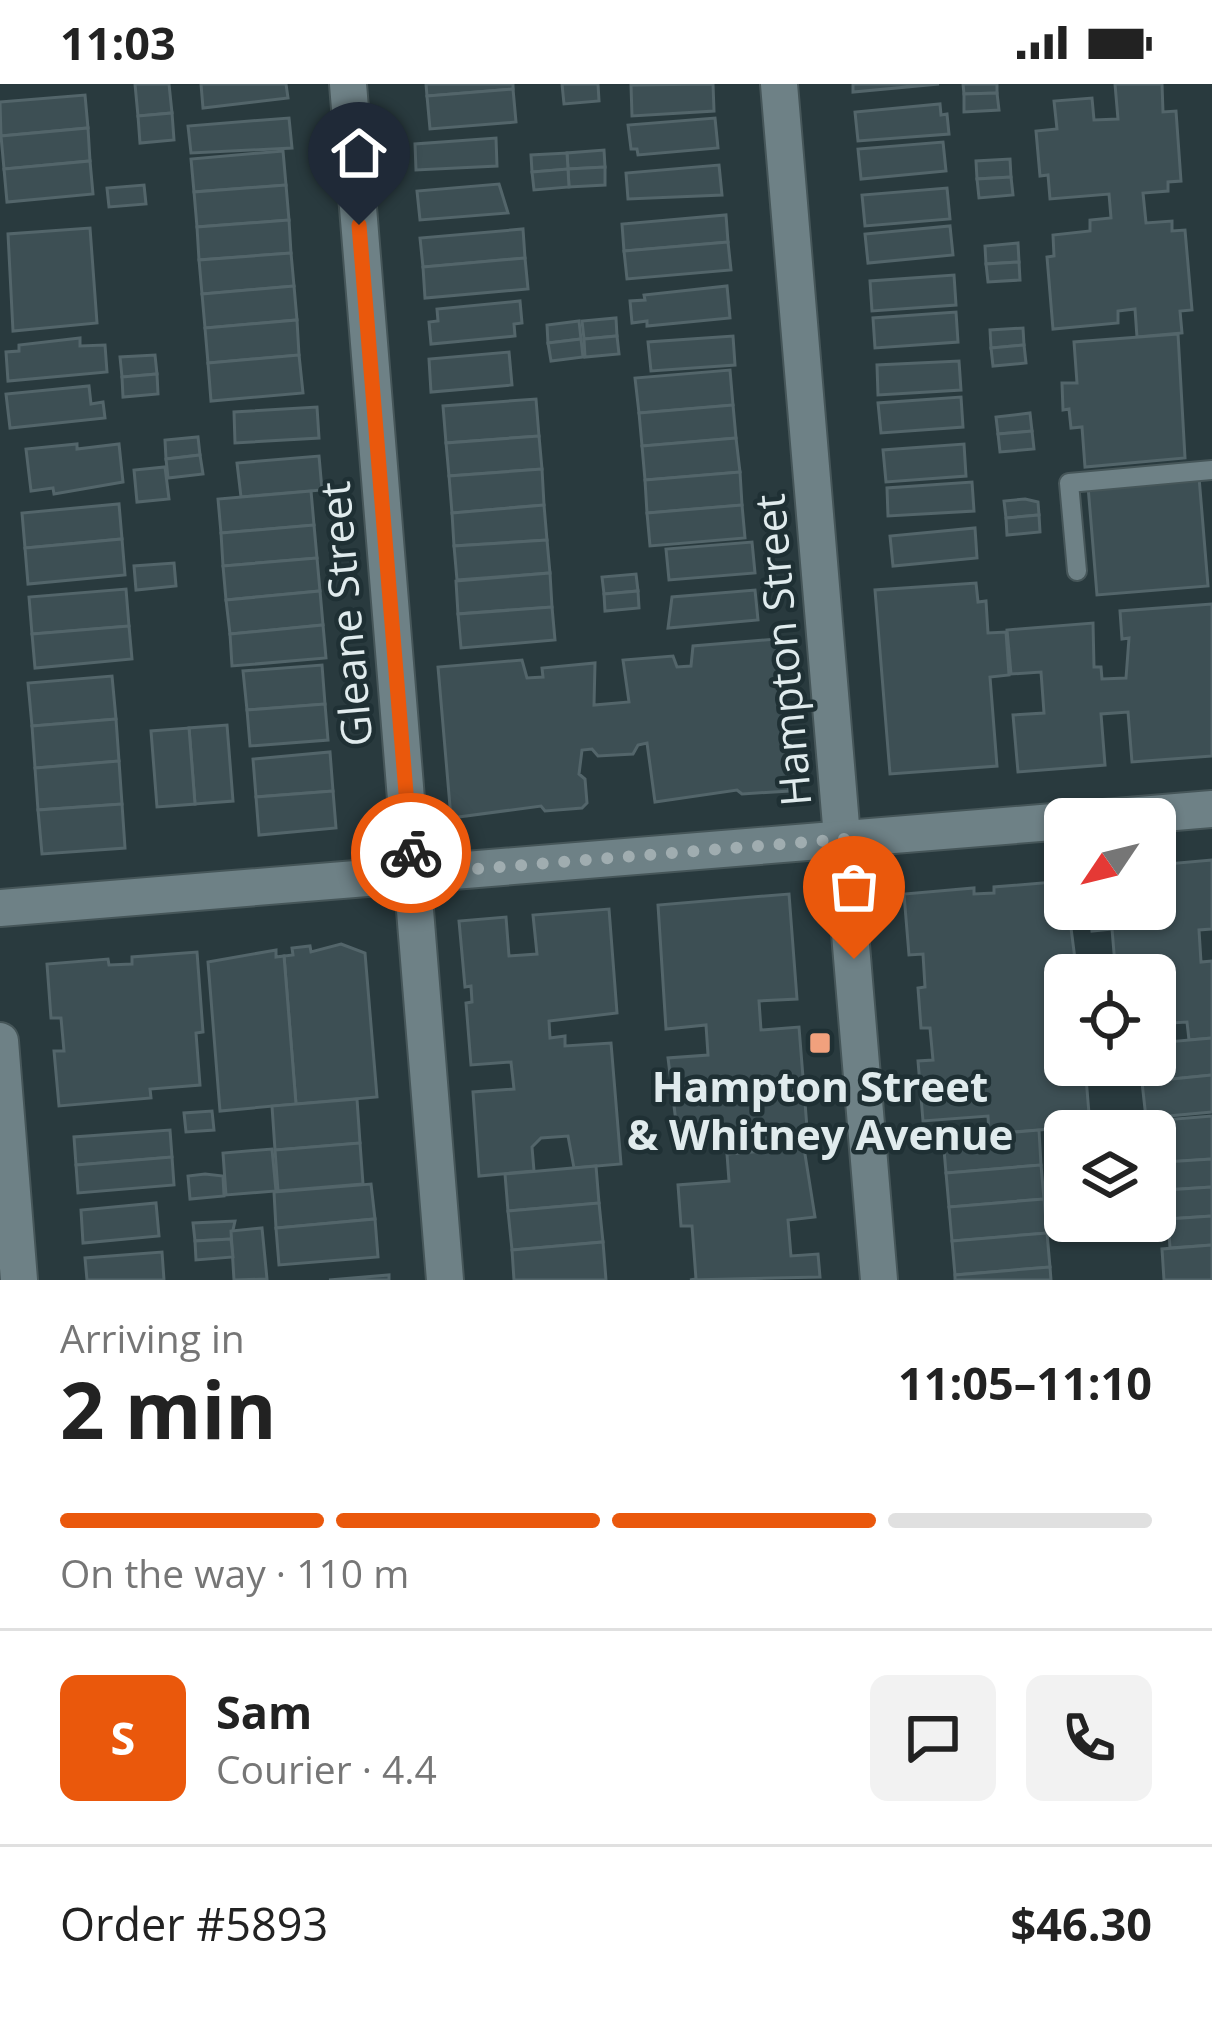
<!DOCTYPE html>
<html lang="en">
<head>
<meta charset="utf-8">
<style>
	body { margin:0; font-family:"Open Sans",sans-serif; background:#f2f2f2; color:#222; height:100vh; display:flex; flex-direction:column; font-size:45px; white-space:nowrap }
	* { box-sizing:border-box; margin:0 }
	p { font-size:39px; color:#767676 }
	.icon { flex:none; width:66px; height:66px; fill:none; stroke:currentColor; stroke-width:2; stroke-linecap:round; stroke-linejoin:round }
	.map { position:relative; height:1196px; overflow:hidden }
	.panel { display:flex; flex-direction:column; background:#fff; flex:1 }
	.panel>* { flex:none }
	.needle { width:78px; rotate:235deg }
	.tools { position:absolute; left:1044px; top:714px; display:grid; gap:24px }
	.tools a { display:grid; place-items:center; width:132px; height:132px; border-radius:18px; background:#fff; box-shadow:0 3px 9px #0004; font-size:60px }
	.pin { position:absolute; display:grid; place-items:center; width:102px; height:102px; color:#fff; margin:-123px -51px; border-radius:50% 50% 50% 0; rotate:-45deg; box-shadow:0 0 12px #0007 }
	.pin .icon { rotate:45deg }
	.courier { position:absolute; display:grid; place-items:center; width:120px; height:120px; margin:-60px; border:9px solid #ea580c; border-radius:50%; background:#fff; color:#222; box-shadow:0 3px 15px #0007 }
	.head em { font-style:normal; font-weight:700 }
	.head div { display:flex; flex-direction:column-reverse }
	.head { display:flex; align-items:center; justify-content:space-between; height:204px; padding:0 60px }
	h1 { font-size:78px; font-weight:700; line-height:90px }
	.bar { display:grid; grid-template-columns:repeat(4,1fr); gap:18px 12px; align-content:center; height:144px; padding:0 60px }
	.bar i { height:15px; border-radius:9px; background:#e0e0e0 }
	.bar .active { background:#ea580c }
	.bar p { grid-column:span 4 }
	.line { display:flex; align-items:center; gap:30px; padding:0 60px; border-top:3px solid #e0e0e0 }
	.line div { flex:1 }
	.round { display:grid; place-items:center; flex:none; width:126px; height:126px; border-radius:18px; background:#f2f2f2 }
	.status { display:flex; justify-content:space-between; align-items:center; height:84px; padding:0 60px; background:#fff; direction:ltr }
	.status svg { height:33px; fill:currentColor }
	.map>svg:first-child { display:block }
	.building { fill:#3d4f54; stroke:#53656a; stroke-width:3 }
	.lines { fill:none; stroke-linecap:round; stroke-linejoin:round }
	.service-casing { stroke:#465659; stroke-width:22 }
	.minor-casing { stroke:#465659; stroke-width:40 }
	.service { stroke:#6e8186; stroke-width:18 }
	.minor { stroke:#6e8186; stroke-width:36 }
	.done { stroke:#a0adb0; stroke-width:12; stroke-dasharray:0 21.6 }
	.route { stroke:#ea580c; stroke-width:15 }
	.poi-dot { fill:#f1a17d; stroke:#1f3034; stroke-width:4.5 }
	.labels { text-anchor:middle; stroke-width:9; stroke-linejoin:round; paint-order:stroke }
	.street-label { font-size:42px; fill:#e0ebed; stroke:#1f3034 }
	.poi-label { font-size:42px; font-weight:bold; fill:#e0ebed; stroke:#1f3034 }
</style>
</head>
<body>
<div class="status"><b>11:03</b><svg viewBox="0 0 49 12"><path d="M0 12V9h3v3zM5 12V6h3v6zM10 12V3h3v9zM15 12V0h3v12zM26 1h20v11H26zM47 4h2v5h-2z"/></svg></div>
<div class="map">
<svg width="1212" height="1196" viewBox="0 0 1212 1196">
	<rect width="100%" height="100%" fill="#293a3e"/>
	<g class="building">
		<path d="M135,0H169L172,29L138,32Z"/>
		<path d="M201,0H286L288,14L203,24Z"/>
		<path d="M426,0H513V5L427,12Z"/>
		<path d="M562,0H598L599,17L564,20Z"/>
		<path d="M713,0L714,27L632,32L631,1Z"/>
		<path d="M853,0H939L853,8Z"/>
		<path d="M963,0H997V9L964,10Z"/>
		<path d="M1115,0H1162L1163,28L1176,27L1181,97L1168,98V107L1143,109L1146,139L1172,137V147L1185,146L1192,226L1180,227L1182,249L1137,253L1135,225L1118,227V239L1053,245L1047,173L1054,172L1053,151L1090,147V136L1111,134L1109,110L1050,115L1048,91L1040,92L1036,47L1057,45L1054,17L1092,14L1094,36L1118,35Z"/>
		<path d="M513,5L516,38L430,45L427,12Z"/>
		<path d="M997,9L999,26L964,28V10Z"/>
		<path d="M85,11L88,44L1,52L0,18Z"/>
		<path d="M940,20L941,31L947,30L949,50L858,57L855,28Z"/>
		<path d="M172,29L174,56L140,59L138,32Z"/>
		<path d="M289,34L292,64L191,69L188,42Z"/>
		<path d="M715,34L718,64L638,71L637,65H631L628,41Z"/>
		<path d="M88,44L90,77L4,85L1,52Z"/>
		<path d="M496,54L497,82L416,86L415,60Z"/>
		<path d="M943,58L946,87L861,95L858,65Z"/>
		<path d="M604,66L605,83L568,85L567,69Z"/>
		<path d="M283,67L286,101L194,108L191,75Z"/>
		<path d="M567,69L568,85L532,88L531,71Z"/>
		<path d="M1010,75L1011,93L977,95L976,77Z"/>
		<path d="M90,77L93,110L7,118L4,85Z"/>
		<path d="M719,81L722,111L628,115L626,89Z"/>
		<path d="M605,83V101L569,103L568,85Z"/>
		<path d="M568,85L569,103L534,106L532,88Z"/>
		<path d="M1011,93L1013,111L979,114L977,95Z"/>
		<path d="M499,100L508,129L420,136L417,107Z"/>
		<path d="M144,101L146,120L109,123L107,104Z"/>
		<path d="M286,101L289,136L197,143L194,108Z"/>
		<path d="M947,104L950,135L865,142L862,111Z"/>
		<path d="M726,131L728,158L624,167L622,140Z"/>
		<path d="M289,136L291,169L199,176L197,143Z"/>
		<path d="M950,142L953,171L868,179L865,150Z"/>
		<path d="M90,144L97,239L13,247L8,150Z"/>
		<path d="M523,145L525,174L423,183L420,154Z"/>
		<path d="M728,158L731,186L627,195L624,167Z"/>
		<path d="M1018,159L1019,178L986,180L985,162Z"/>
		<path d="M291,169L294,202L202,210L199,176Z"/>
		<path d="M525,174L528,205L425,214L423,183Z"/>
		<path d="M1019,178L1020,196L988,198L986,180Z"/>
		<path d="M954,191L956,221L872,227L870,197Z"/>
		<path d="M294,202L297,236L205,244L202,210Z"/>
		<path d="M727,202L730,234L647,242V237L632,239L630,217L645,216L644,211Z"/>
		<path d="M520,217L522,239L514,240L515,252L431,260L429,238L438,237L437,225Z"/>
		<path d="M956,228L958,258L875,264L873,234Z"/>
		<path d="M616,234L617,252L584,255L582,237Z"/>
		<path d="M297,236L299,271L208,279L205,244Z"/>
		<path d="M579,237L581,255L548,259L547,241Z"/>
		<path d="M1023,244L1024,261L991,264L990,246Z"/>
		<path d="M1178,250L1185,374L1085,383L1082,343L1071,344L1069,325L1063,326L1062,299H1077L1074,258Z"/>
		<path d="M617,252L619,270L585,273L584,255Z"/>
		<path d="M733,252L735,281L651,287L648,258Z"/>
		<path d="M80,254V262L105,261L107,288L8,297L6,268L19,267V261Z"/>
		<path d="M581,255L583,273L551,277L548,259Z"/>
		<path d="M1024,261L1026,279L993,282L991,264Z"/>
		<path d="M509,268L512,301L431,308L429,275Z"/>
		<path d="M155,271L157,290L122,293L120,273Z"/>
		<path d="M299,271L303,309L211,317L208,279Z"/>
		<path d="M959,277L961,306L878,311L877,281Z"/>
		<path d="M730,286L733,321L639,329L635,294Z"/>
		<path d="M157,290L158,310L123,313L122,293Z"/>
		<path d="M89,302L91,320L103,318L105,334L10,344L6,310Z"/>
		<path d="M961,313L963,343L881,349L878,319Z"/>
		<path d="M536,315L539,352L446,359L443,322Z"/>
		<path d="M733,321L736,354L642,362L639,329Z"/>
		<path d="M317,323L319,354L235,359L234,328Z"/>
		<path d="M1030,329L1032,347L998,350L996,333Z"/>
		<path d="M1032,347L1034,365L1000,368L998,350Z"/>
		<path d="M539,352L542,385L449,392L446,359Z"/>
		<path d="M198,353L200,371L166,375L165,356Z"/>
		<path d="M736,354L740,388L645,396L642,362Z"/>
		<path d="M77,360V365L119,360L123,398L54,410L53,404L31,407L26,365Z"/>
		<path d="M964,360L966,392L886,398L883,366Z"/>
		<path d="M200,371L203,390L168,394L166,375Z"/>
		<path d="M319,372L322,406L241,413L237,379Z"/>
		<path d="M165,383L169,415L137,418L134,386Z"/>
		<path d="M542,385L544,421L452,429L449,392Z"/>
		<path d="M740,388L742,421L647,429L645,396Z"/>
		<path d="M1199,393L1208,502L1097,511L1088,402Z"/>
		<path d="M972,398L974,427L888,432L887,404Z"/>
		<path d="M311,407L314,441L221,449L218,415Z"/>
		<path d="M1025,415L1038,418L1039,431L1006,434L1004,417Z"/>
		<path d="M119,420L122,455L25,464L22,429Z"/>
		<path d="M544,421L547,456L454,462L452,429Z"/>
		<path d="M742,421L745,454L650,462L647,429Z"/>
		<path d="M1039,431L1040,448L1007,451L1006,434Z"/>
		<path d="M314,441L317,474L223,482L221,449Z"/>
		<path d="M975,444L977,474L893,482L890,452Z"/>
		<path d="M122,455L125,491L28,500L25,464Z"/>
		<path d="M547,456L550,489L457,496L454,462Z"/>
		<path d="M752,458L755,489L669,496L666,465Z"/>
		<path d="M317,474L320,507L226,516L223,482Z"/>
		<path d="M174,479L176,502L136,506L134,482Z"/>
		<path d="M550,489L552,523L458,530L456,497Z"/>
		<path d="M636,490L638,507L604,510L602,493Z"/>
		<path d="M976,499L978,518L986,517L988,549L1006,548L1009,591L990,593L997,682L890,690L875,506Z"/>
		<path d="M126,505L129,542L32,550L29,513Z"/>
		<path d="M755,506L758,536L668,544L672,513Z"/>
		<path d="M320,507L323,541L230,550L226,516Z"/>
		<path d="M638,507L639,524L605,527L604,510Z"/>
		<path d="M1212,520V672L1132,678L1128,628L1101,630L1105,681L1018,688L1013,631L1044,629L1041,588L1011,590L1007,546L1093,539L1094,583H1101L1102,595L1126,594L1129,554L1122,555L1120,527Z"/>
		<path d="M552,523L555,556L461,564L458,530Z"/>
		<path d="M323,541L326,574L232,582L230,550Z"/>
		<path d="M129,542L132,575L35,584L32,550Z"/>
		<path d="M776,555L789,707L742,710L737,706L655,718L647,659L638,661L633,670L598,672L592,665L582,666L579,690L585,695L587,719L582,724L545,727L541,722L451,734L438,583L522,576L527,594L543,593L542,584L595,579L594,621L629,618L623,576L673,572L677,583L691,582L693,562Z"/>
		<path d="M322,581L325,620L247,626L243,587Z"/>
		<path d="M112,592L116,635L32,642L28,599Z"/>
		<path d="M325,620L328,656L250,662L247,626Z"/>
		<path d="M116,635L119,677L35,684L32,642Z"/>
		<path d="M227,641L233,717L195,720L189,644Z"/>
		<path d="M189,644L195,720L157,723L151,647Z"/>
		<path d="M330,668L333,707L256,713L253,675Z"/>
		<path d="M119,677L122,720L38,726L35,684Z"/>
		<path d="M333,707L336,744L259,751L256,713Z"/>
		<path d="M122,720L125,764L42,770L38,726Z"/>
		<path d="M1212,776V845L1199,846L1201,878L1212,877V954L1189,956L1187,938L1155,940V891H1105L1104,882L1115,881L1112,845L1092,847L1090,825H1155V781Z"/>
		<path d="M1065,797L1077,891H1065V981H1085L1090,1042L989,1050L988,1032L923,1037L918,977L933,976L930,944H921L918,904L925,903L923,870L909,871L904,810L974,804V810L994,809V803Z"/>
		<path d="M789,810L797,915L759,917L761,946L799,943L807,1044L798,1045L799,1064L756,1067L754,1048L678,1054L668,974L708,971L706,941L666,945L658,821Z"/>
		<path d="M609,825L617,929L549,937L550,954L565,952V962L611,959L621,1080L574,1084L568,1052L541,1054L532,1063L534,1087L479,1092L473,1008L514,1005L511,978L471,981L466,919L472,918L471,902L465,903L459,837L506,833L509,872L537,870L533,831Z"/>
		<path d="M341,860L365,869L377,1013L296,1020L284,872L293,871L292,864L310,862L311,868Z"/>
		<path d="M276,866V873L284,872L296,1020L220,1027L208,878Z"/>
		<path d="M197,868L203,948L196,949L200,1001L150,1005L151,1014L59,1022L54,967H64L61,934H51L47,880L108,875L109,881L132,880V873Z"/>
		<path d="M1212,954V991L1142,998L1141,988L1117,990L1116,981H1155V959Z"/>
		<path d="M1212,991V1028L1146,1034L1142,998Z"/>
		<path d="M357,1015L360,1059L275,1066L272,1022Z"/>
		<path d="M212,1027L214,1046L186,1048L184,1029Z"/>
		<path d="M1212,1032V1075L1155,1079L1151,1037Z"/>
		<path d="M170,1046L172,1073L76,1081L74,1053Z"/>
		<path d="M1039,1046L1041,1081L946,1089L943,1054Z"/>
		<path d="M360,1059L363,1100L278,1107L275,1066Z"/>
		<path d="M804,1064L815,1133L788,1136L791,1172L818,1170L820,1193L690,1196L696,1195L692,1142H681L678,1101L729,1097L727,1070Z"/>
		<path d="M272,1065L276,1107L226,1111L223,1069Z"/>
		<path d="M172,1073L174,1101L78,1109L76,1081Z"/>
		<path d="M1212,1075V1103L1166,1106L1164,1078Z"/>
		<path d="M1041,1081L1044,1115L949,1123L946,1089Z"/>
		<path d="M596,1082L599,1119L508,1127L505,1090Z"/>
		<path d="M205,1090L223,1092L224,1112L190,1115L188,1092Z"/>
		<path d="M371,1100L375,1135L276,1144L274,1108Z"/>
		<path d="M1212,1103V1132L1168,1135L1166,1106Z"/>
		<path d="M1044,1115L1047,1149L952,1157L949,1123Z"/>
		<path d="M156,1119L159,1152L83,1159L81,1126Z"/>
		<path d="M599,1119L603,1158L512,1166L508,1127Z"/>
		<path d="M1212,1132V1161L1170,1164L1168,1135Z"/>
		<path d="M375,1135L378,1173L279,1181L276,1144Z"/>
		<path d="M235,1137L231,1155L195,1157L193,1139Z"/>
		<path d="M262,1144L267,1195L234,1196L231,1147Z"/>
		<path d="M1047,1149L1050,1183L955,1191L952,1157Z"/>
		<path d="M231,1155L233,1173L196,1176L195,1157Z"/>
		<path d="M603,1158L606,1196H514L512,1166Z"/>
		<path d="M1212,1161V1196H1164L1162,1165Z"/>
		<path d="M162,1168L164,1196H87L85,1174Z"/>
		<path d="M1050,1183L1051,1196H955V1191Z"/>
		<path d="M389,1191V1196H329Z"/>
	</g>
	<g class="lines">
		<defs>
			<path id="service" d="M1077,487L1069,399L1212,386"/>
			<g id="minor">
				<path d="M348,0L445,1196"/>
				<path d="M779,0L879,1196"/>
				<path d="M1092,735L1212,725"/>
				<path d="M0,824L1065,737"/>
				<path d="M0,957L19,1196"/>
			</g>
		</defs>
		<use href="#service" class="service-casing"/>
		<use href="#minor" class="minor-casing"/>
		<use href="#service" class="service"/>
		<use href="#minor" class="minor"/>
	</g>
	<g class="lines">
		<path class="done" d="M411,769L413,790L844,755L854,875"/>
		<path class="route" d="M359,141L411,769"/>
	</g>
	<rect class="poi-dot" x="808" y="947" width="24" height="24" rx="6"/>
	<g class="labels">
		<g class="street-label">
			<text transform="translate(346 530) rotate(-95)" y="15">Gleane Street</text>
			<text transform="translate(783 566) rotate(-95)" y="15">Hampton Street</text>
		</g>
		<g class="poi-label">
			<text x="820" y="1018">Hampton Street<tspan x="820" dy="48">&amp; Whitney Avenue</tspan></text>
		</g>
	</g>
</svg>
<div class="tools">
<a><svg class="needle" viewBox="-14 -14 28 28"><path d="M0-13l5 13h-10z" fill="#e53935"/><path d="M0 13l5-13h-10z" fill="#767676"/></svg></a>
<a><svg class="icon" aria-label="locate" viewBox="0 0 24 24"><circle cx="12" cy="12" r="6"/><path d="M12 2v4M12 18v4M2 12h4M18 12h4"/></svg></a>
<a><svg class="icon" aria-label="layers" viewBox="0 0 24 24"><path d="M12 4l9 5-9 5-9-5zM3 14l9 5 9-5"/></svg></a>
</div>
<div class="pin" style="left:854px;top:875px;background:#ea580c"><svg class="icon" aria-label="bag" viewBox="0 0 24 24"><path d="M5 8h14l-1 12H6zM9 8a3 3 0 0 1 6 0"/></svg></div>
<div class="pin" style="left:359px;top:141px;background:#1f2937"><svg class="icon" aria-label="home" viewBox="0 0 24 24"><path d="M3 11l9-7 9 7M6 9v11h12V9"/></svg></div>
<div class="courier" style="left:411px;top:769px"><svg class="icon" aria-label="bike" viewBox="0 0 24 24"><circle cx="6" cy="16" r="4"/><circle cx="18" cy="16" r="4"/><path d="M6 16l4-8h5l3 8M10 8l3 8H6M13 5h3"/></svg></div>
</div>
<section class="panel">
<div class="head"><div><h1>2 min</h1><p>Arriving in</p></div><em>11:05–11:10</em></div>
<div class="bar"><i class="active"></i><i class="active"></i><i class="active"></i><i></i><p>On the way · 110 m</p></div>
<div class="line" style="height:216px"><b class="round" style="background:#ea580c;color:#fff">S</b><div><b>Sam</b><p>Courier · 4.4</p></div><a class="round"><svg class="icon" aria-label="chat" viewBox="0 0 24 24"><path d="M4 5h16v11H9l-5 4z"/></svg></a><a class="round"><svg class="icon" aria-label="phone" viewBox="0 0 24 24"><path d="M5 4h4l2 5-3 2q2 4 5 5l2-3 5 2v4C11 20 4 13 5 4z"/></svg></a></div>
<div class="line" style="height:156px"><div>Order #5893</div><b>$46.30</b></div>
</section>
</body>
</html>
